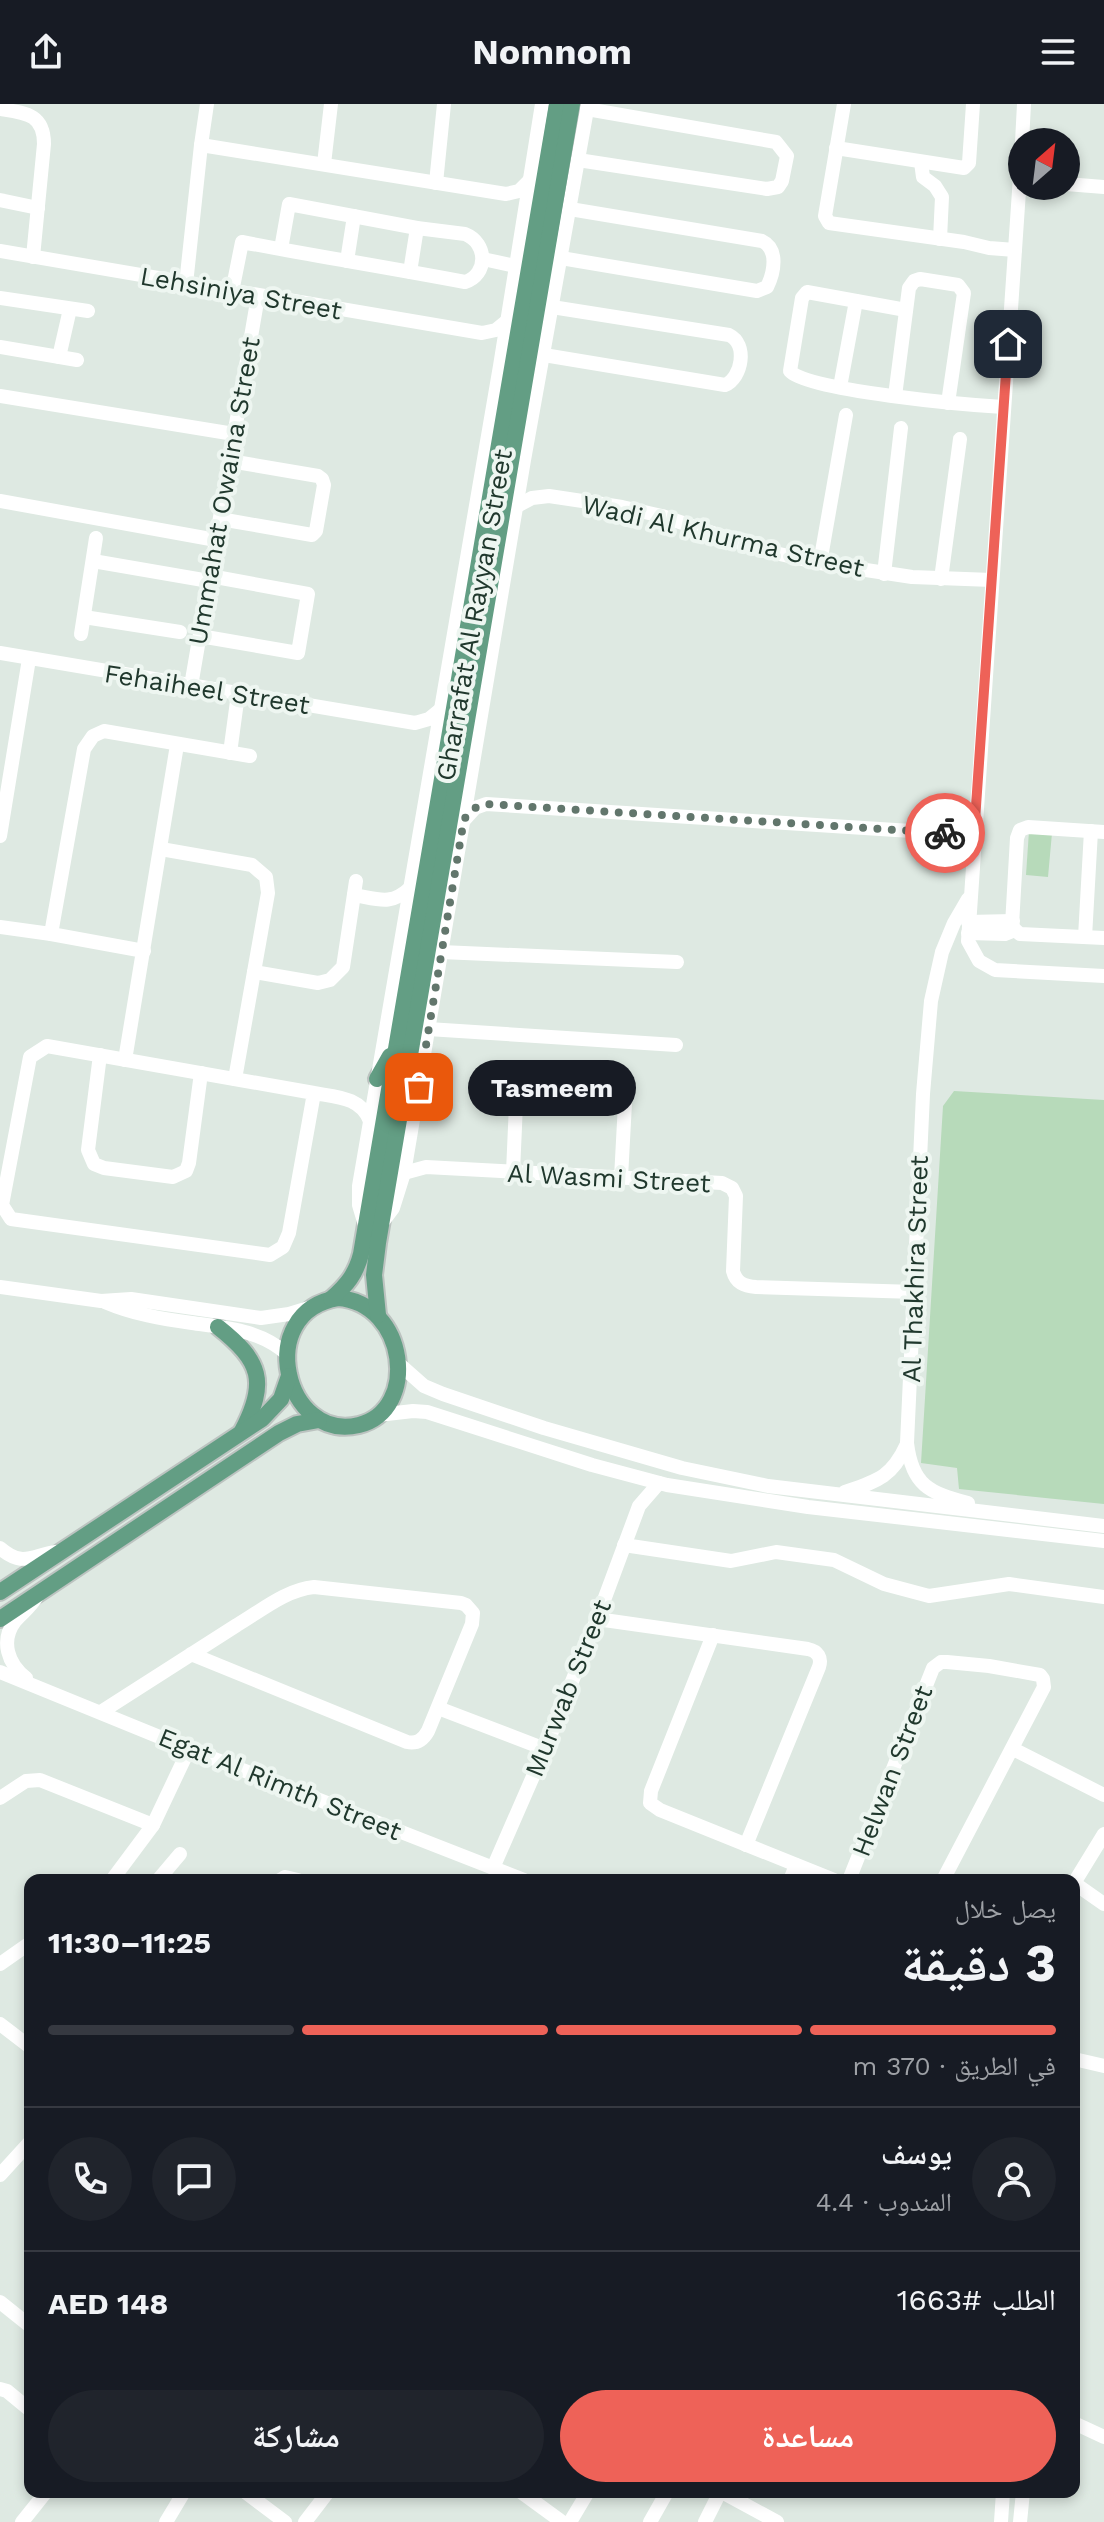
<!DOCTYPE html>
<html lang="ar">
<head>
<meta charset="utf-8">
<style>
	body { margin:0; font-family:"Work Sans","Noto Naskh Arabic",sans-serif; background:#20242c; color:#f1f3f6; direction:rtl; height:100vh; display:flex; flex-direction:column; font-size:30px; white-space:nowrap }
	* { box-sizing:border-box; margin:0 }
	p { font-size:26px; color:#9ea1a6 }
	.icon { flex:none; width:44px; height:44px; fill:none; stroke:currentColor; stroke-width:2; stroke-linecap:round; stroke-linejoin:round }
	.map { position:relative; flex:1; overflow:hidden; direction:ltr }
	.side { position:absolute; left:24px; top:1770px; width:1056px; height:624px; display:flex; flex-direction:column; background:#171b24; border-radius:16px; box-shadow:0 4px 12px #0003; direction:rtl }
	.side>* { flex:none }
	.needle { width:52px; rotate:28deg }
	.fabs { position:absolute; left:1008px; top:24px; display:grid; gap:16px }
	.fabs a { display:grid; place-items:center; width:72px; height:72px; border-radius:50%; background:#171b24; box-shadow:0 4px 12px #0003; font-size:40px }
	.pin { position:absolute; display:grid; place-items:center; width:68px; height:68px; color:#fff; margin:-34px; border-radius:16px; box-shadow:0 4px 12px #0006 }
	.courier { position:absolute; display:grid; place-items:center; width:80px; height:80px; margin:-40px; border:6px solid #ee6258; border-radius:50%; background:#fff; color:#222; box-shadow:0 2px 10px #0007 }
	.bubble { position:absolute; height:56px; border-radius:28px; background:#171b24; box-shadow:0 4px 12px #0003; font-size:26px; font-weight:700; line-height:56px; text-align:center; direction:rtl }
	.head em { font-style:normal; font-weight:700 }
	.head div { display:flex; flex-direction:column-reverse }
	.head { display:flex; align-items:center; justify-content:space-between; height:136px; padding:0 24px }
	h1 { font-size:52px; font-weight:700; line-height:60px }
	.bar { display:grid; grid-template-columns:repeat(4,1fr); gap:12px 8px; align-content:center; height:96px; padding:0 24px }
	.bar i { height:10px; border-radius:6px; background:#363941 }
	.bar .current { background:#ee6258 }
	.bar p { grid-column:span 4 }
	.line { display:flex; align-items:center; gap:20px; padding:0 24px; border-top:2px solid #363941 }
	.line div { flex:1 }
	.round { display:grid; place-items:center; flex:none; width:84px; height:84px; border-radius:42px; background:#20242c }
	.cta { display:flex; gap:16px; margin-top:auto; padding:16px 24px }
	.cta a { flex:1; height:92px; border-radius:48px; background:#ee6258; color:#fff; font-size:32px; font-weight:700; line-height:92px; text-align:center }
	.cta a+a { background:#20242c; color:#f1f3f6 }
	header { display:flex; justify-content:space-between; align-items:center; height:104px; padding:0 24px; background:#171b24; font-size:36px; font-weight:700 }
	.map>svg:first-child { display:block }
	.green { fill:#b7daba }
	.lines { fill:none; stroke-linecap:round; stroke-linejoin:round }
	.major-casing { stroke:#bcc3c0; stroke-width:20 }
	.minor { stroke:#fff; stroke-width:14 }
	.major { stroke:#639e84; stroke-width:16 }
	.done { stroke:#62766c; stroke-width:8; stroke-dasharray:0 14.4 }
	.route { stroke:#ee6258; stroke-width:10 }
	.labels { text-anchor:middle; stroke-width:8; stroke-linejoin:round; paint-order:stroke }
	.street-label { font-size:26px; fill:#20382d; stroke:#eef6f1 }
</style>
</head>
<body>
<header><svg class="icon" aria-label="menu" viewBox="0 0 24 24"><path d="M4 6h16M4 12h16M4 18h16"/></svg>Nomnom<svg class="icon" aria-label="share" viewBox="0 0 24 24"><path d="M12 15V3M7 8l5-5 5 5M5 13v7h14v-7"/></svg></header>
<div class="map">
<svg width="1104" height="2418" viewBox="0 0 1104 2418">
	<rect width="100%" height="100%" fill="#dee9e2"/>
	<g class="green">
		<path d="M1029,727L1052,729L1048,773L1026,771Z"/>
		<path d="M954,987L1104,996V1400L959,1385L957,1364L921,1359L943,1002Z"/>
	</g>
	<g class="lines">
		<defs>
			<g id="major">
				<path d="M377,975L390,952"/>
				<path d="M338,1194C407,1199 420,1306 359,1321C285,1339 253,1208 338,1194Z"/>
				<path d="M331,1195C347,1181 356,1170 361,1150L557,0"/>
				<path d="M378,1211L374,1171L378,1139L572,0"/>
				<path d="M218,1223C261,1257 268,1278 242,1327"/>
				<path d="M0,1488L262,1315L281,1295L289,1272"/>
				<path d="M0,1515L279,1329L297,1320L319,1316"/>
			</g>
		</defs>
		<use href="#major" class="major-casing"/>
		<g class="minor">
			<path d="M844,0L825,112L829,119L964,138L989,144L1015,146"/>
			<path d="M0,5C26,9 44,10 44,40L33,153"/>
			<path d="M1022,38L1024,0"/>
			<path d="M201,41L506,90L519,87L530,76"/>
			<path d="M1022,43L968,837L979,857L995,866L1104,872"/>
			<path d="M836,44L964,64L969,59L973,0"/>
			<path d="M578,56L767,85L778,83L782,77L787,52L776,38L587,5"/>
			<path d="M921,58L923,73L935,82L942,93L940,135"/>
			<path d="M324,60L331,0"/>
			<path d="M436,79L444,0"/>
			<path d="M1066,80L1104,83"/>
			<path d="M0,96L38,104"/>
			<path d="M0,147L482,229L496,226L507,217"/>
			<path d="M561,154L757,187L767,183C774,169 779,145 762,137L570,105"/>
			<path d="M483,155L515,162"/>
			<path d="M347,157L354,112"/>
			<path d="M410,168L417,124"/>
			<path d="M186,180L201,41L207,0"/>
			<path d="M232,188L242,138C316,152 391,164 465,178C488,171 488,139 465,130L417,124L289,100L281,145"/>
			<path d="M0,194L88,207"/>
			<path d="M906,206L807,188L802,194L790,267C807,287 969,301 1003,303"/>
			<path d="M0,243L77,256"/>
			<path d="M544,251L725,281C742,274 748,240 729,231L552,203"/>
			<path d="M59,253L70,205"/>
			<path d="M840,283L856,197"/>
			<path d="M0,292L234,330"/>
			<path d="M895,292L909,184L914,177L920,175L958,181L964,189L948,299"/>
			<path d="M0,397L216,436"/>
			<path d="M517,402L532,394L549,392L622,403L662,412L766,447L820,459L912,473L992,476"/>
			<path d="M220,415L312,431L316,427L324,381L322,375L318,372L230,357"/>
			<path d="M93,457L209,477"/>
			<path d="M820,459L846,311"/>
			<path d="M884,470L901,324"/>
			<path d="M941,475L960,335"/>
			<path d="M84,513L180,528"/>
			<path d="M81,530L96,434"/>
			<path d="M200,532L298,549L308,490L210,472"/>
			<path d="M0,549L415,619L429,615L440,606"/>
			<path d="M191,582L258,192"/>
			<path d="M230,649L238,590"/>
			<path d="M465,715L475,704L486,700L974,731"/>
			<path d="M1104,728L1028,723L1020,726L1017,734L1012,821L1015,826L1020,830L1104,834"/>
			<path d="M0,732L29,555"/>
			<path d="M161,745L252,761L266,773L268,789L235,975"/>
			<path d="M354,791C378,795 391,802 410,784"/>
			<path d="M968,795L954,819L942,848L931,897L923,990L907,1339C912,1381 929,1389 968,1399"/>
			<path d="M968,818L1013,817"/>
			<path d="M0,823L51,830L144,847"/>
			<path d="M968,829L1005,830L1015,826"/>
			<path d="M51,830L84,645L93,632L104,627L250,652"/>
			<path d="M1085,833L1091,727"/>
			<path d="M441,848L677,858"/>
			<path d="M254,868L318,879L330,876L343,863L356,777"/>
			<path d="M428,925L676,941"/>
			<path d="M100,951L88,1046L94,1060L104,1064L173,1073L186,1067L189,1059L201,969"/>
			<path d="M125,956L177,641"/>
			<path d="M314,989L289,1129L283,1143L270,1151L11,1115L2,1101L30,953L47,942L314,989C336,993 361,993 370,1017"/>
			<path d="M513,1068L516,1000"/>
			<path d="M404,1069L426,1063L722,1079L732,1084L736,1092L733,1167C736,1179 744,1182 756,1183L915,1188"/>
			<path d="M621,1074L625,999"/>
			<path d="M381,1120L393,1104L404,1069L524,356L588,0"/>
			<path d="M365,1121L359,1101V1082L500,262L542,0"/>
			<path d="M0,1183L101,1197L131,1195L261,1214L289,1210L312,1203"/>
			<path d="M105,1198C133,1210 162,1215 192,1219C227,1224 260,1226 287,1250"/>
			<path d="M398,1259L424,1282L443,1290L544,1324L682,1364L768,1382L1104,1422"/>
			<path d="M378,1311L413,1307L427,1308L592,1361L667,1381L808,1403L1104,1437"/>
			<path d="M845,1388C878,1377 892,1373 907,1340"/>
			<path d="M624,1441L731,1457L776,1448L834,1456L884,1480L929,1492L1009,1480L1104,1493"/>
			<path d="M0,1444C23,1464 32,1451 56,1448"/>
			<path d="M597,1515L808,1545C818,1547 822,1554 819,1563L746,1741"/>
			<path d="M713,1531L651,1687L650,1699L660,1706L834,1776"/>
			<path d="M0,1568L189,1645L524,1776"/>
			<path d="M26,1574C8,1560 0,1537 15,1517C23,1508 31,1503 37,1492"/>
			<path d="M438,1604L545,1645"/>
			<path d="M101,1608C146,1579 191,1550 237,1521C261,1507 285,1486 314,1483L461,1499L466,1501L473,1509L472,1520L428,1627C423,1636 417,1640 407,1638L191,1550"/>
			<path d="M1013,1645L1104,1691"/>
			<path d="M0,1694L26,1677L40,1676L153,1721"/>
			<path d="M1104,1730L1074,1779L1104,1800"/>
			<path d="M493,1764L545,1645L597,1515L639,1402L659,1379"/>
			<path d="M112,1776L153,1721L189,1645"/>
			<path d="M158,1776L180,1750"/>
			<path d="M280,1776L285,1773L298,1776"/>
			<path d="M790,1776L796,1761"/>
			<path d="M849,1776L933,1564L941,1558H947L989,1562L1040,1571L1043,1575L1044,1583L943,1776"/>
			<path d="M0,1860L30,1839"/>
			<path d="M0,1920L30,1943"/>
			<path d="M1074,1955L1104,1962"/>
			<path d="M0,2071L30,2038"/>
			<path d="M0,2198L30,2222"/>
			<path d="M0,2285L7,2287L30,2306"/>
			<path d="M1074,2319L1104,2333"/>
			<path d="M245,2388L285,2418"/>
			<path d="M521,2388L562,2418"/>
			<path d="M722,2388L777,2418"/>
			<path d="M22,2418L46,2388"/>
			<path d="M166,2418L184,2388"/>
			<path d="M305,2418L328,2388"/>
			<path d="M570,2418L588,2388"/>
			<path d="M650,2418L667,2388"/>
			<path d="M705,2418L720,2388"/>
			<path d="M1001,2418L1003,2388"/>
			<path d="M1020,2418L1023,2388"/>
		</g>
		<use href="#major" class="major"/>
	</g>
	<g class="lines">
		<path class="done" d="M419,983L464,715L475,704L486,700L945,729"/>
		<path class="route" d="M945,729L974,731L1008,240"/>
	</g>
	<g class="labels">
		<g class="street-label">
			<text transform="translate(241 189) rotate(10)" y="9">Lehsiniya Street</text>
			<text transform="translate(224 387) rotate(-80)" y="9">Ummahat Owaina Street</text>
			<text transform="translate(723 432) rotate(13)" y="9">Wadi Al Khurma Street</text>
			<text transform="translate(474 511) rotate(-80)" y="9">Gharrafat Al Rayyan Street</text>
			<text transform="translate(207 585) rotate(9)" y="9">Fehaiheel Street</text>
			<text transform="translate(609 1074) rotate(3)" y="9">Al Wasmi Street</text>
			<text transform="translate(915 1165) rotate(-88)" y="9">Al Thakhira Street</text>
			<text transform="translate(568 1584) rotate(-68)" y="9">Murwab Street</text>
			<text transform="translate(892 1667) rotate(-69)" y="9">Helwan Street</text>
			<text transform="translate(280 1680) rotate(22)" y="9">Egat Al Rimth Street</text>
		</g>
	</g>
</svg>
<div class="fabs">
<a><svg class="needle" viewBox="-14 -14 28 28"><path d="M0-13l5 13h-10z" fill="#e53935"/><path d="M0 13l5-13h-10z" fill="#9ea1a6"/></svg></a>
</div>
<div class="pin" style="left:419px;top:983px;background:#ea580c"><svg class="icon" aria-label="bag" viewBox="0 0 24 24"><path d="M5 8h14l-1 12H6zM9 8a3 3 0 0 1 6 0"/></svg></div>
<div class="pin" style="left:1008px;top:240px;background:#1f2937"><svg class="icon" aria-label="home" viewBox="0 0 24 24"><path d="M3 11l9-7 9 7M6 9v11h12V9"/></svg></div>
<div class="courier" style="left:945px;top:729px"><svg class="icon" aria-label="bike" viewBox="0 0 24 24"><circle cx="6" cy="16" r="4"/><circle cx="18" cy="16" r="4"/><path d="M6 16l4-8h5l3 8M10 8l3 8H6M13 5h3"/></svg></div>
<div class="bubble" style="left:468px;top:956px;width:168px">Tasmeem</div>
<section class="side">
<div class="head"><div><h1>3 دقيقة</h1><p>يصل خلال</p></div><em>11:25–11:30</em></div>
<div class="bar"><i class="current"></i><i class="current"></i><i class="current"></i><i></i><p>في الطريق · 370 m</p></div>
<div class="line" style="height:144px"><a class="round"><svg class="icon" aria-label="person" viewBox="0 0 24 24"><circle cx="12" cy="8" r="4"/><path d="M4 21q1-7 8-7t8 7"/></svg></a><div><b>يوسف</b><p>المندوب · 4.4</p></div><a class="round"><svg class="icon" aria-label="chat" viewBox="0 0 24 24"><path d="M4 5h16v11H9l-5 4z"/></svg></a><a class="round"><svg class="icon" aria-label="phone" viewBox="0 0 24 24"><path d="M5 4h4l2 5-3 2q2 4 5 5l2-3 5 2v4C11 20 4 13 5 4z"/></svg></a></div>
<div class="line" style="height:104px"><div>الطلب #1663</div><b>AED 148</b></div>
<div class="cta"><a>مساعدة</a><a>مشاركة</a></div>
</section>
</div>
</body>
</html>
